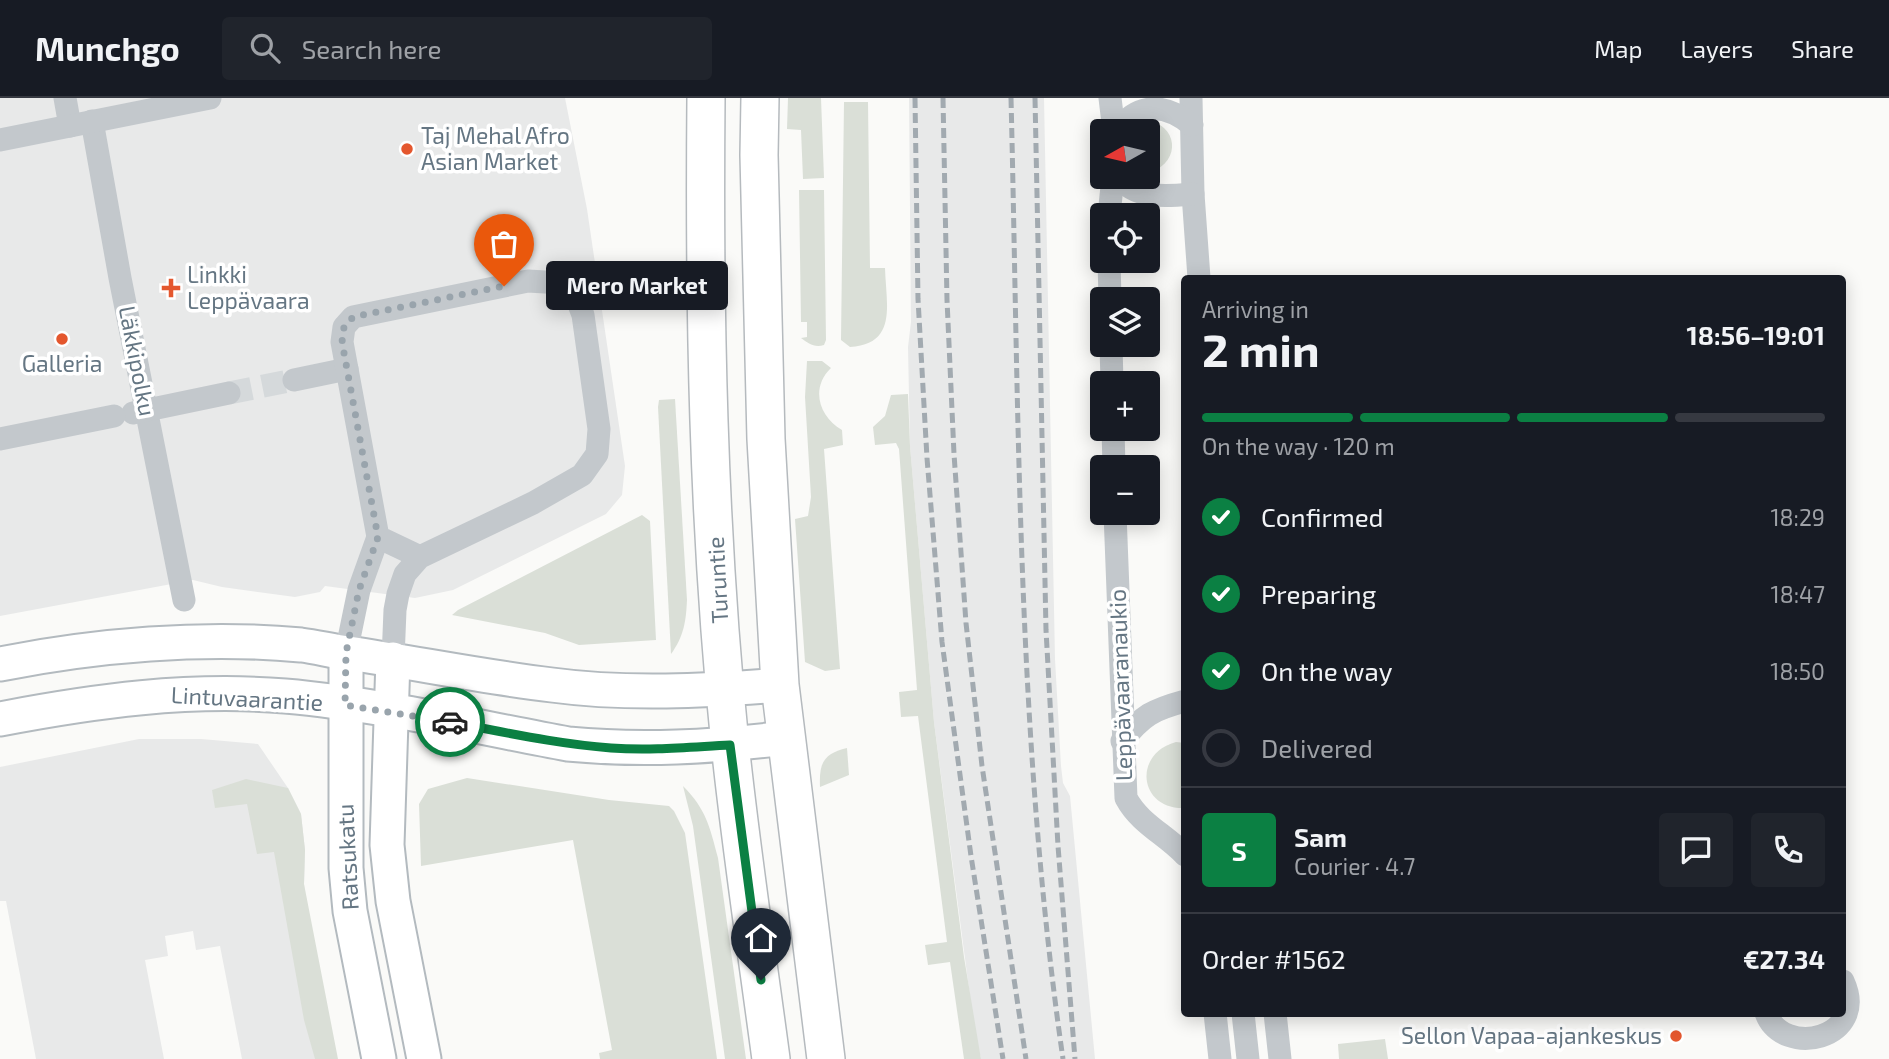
<!DOCTYPE html>
<html lang="en">
<head>
<meta charset="utf-8">
<style>
	body { margin:0; font-family:"Exo 2",sans-serif; background:#20242c; color:#f1f3f6; height:100vh; display:flex; flex-direction:column; font-size:26px; white-space:nowrap }
	* { box-sizing:border-box; margin:0 }
	p { font-size:23px; color:#9ea1a6 }
	.icon { flex:none; width:38px; height:38px; fill:none; stroke:currentColor; stroke-width:2; stroke-linecap:round; stroke-linejoin:round }
	.map { position:relative; flex:1; overflow:hidden }
	.sheet { position:absolute; left:1181px; top:177px; width:665px; height:742px; display:flex; flex-direction:column; background:#171b24; border-radius:7px; box-shadow:0 4px 18px #0003 }
	.sheet>* { flex:none }
	.needle { width:46px; rotate:262deg }
	.fabs { position:absolute; left:1090px; top:21px; display:grid; gap:14px }
	.fabs a { display:grid; place-items:center; width:70px; height:70px; border-radius:7px; background:#171b24; box-shadow:0 4px 18px #0003; font-size:35px }
	.pin { position:absolute; display:grid; place-items:center; width:60px; height:60px; color:#fff; margin:-72px -30px; border-radius:50% 50% 50% 0; rotate:-45deg; box-shadow:0 0 7px #0007 }
	.pin .icon { rotate:45deg }
	.courier { position:absolute; display:grid; place-items:center; width:70px; height:70px; margin:-35px; border:5px solid #0b8043; border-radius:50%; background:#fff; color:#222; box-shadow:0 2px 9px #0007 }
	.bubble { position:absolute; height:49px; border-radius:7px; background:#171b24; box-shadow:0 4px 18px #0003; font-size:23px; font-weight:700; line-height:49px; text-align:center }
	.head em { font-style:normal; font-weight:700 }
	.head div { display:flex; flex-direction:column-reverse }
	.head { display:flex; align-items:center; justify-content:space-between; height:119px; padding:0 21px }
	h1 { font-size:46px; font-weight:700; line-height:52px }
	.bar { display:grid; grid-template-columns:repeat(4,1fr); gap:10px 7px; align-content:center; height:84px; padding:0 21px }
	.bar i { height:9px; border-radius:5px; background:#363941 }
	.bar .active { background:#0b8043 }
	.bar p { grid-column:span 4 }
	.line { display:flex; align-items:center; gap:18px; padding:0 21px; border-top:2px solid #363941 }
	.line div { flex:1 }
	.round { display:grid; place-items:center; flex:none; width:74px; height:74px; border-radius:7px; background:#20242c }
	ol { padding:0 21px; list-style:none }
	li { display:flex; align-items:center; gap:21px; height:77px }
	li p { margin-inline-start:auto }
	li .icon { padding:7px; border-radius:50%; background:#0b8043; color:#fff; stroke-width:4 }
	li:last-child { color:#9ea1a6 }
	li i { width:38px; height:38px; border:4px solid #363941; border-radius:50% }
	header { display:flex; align-items:center; gap:42px; box-sizing:border-box; height:98px; padding:0 35px; background:#171b24; border-bottom:2px solid #363941 }
	header strong { font-size:33px }
	nav { display:flex; gap:38px; margin-inline-start:auto; font-size:24px }
	.search { width:490px; height:63px; background:#20242c; display:flex; align-items:center; gap:18px; box-sizing:border-box; padding:0 24px; border-radius:7px; color:#9ea1a6; font-size:26px }
	.map>svg:first-child { display:block }
	.built { fill:#e8e9e9 }
	.green { fill:#dadfd7 }
	.lines { fill:none; stroke-linecap:round; stroke-linejoin:round }
	.street-tunnel { stroke:#d5d9db; stroke-width:23; stroke-dasharray:23 11; stroke-linecap:butt }
	.secondary-casing { stroke:#b3babf; stroke-width:37 }
	.primary-casing { stroke:#b5babe; stroke-width:40 }
	.street { stroke:#c3c8cc; stroke-width:23 }
	.secondary { stroke:#fff; stroke-width:33 }
	.primary { stroke:#fff; stroke-width:37 }
	.rail { stroke:#a2aab0; stroke-width:5; stroke-dasharray:10 5; stroke-linecap:butt }
	.done { stroke:#99a4ac; stroke-width:7; stroke-dasharray:0 12.6 }
	.route { stroke:#0b8043; stroke-width:9 }
	.poi-dot { fill:#e4572e; stroke:#fff; stroke-width:2.5 }
	.labels { text-anchor:middle; stroke-width:7; stroke-linejoin:round; paint-order:stroke }
	.poi-label { font-size:23px; fill:#657683; stroke:#fff; text-anchor:start }
	.street-label { font-size:23px; fill:#657683; stroke:#fff }
</style>
</head>
<body>
<header>
<strong>Munchgo</strong>
<div class="search"><svg class="icon" aria-label="search" viewBox="0 0 24 24"><circle cx="10" cy="10" r="6"/><path d="M15 15l6 6"/></svg>Search here</div>
<nav><a>Map</a><a>Layers</a><a>Share</a></nav>
</header>
<div class="map">
<svg width="1889" height="961" viewBox="0 0 1889 961">
	<rect width="100%" height="100%" fill="#fafaf8"/>
	<g class="built">
		<path d="M0,0H565L587,111L625,368L622,397L606,416L453,492L415,500L325,488L320,494L295,499L222,489L193,482L0,518Z"/>
		<path d="M909,0H1044L1055,561L1061,668L1063,685L1070,698L1072,719L1095,961H981L974,929L934,624L910,348L908,249L911,224Z"/>
		<path d="M139,641H201L258,646L288,690L301,716L305,752L304,786L316,961H242L220,848L196,852L193,833L165,838L168,858L145,862L164,961H36L6,803H0V669Z"/>
	</g>
	<g class="green">
		<path d="M788,0H821L824,80L803,81L801,32L787,31Z"/>
		<path d="M844,4H868L870,170H885C886,206 898,246 850,249L841,242Z"/>
		<path d="M1145,22C1178,26 1182,63 1151,74H1148V33H1125Z"/>
		<path d="M799,92H824L826,242L824,247C814,250 808,245 801,240L807,239V224H801Z"/>
		<path d="M807,263H822L831,270C810,290 819,319 842,332L843,347L824,351L840,571L825,573L805,564L795,421L808,418L811,399L805,299Z"/>
		<path d="M908,296L910,348L934,624L964,859L981,961H964L950,864L928,867L925,847L947,844L918,618L901,619L899,594L917,592L899,351L896,345L875,347L873,329L885,318L891,297Z"/>
		<path d="M675,301L687,502C686,523 684,538 671,556L658,309L659,302Z"/>
		<path d="M642,417L650,423L656,542L579,547L545,535L452,517L458,512Z"/>
		<path d="M1176,644L1185,645V710C1139,712 1132,656 1176,644Z"/>
		<path d="M847,650L849,677L820,689C819,665 823,656 847,650Z"/>
		<path d="M467,680L609,702L669,708L674,713L685,735L717,961H600L599,955L612,952L573,742L421,768L419,706L428,691Z"/>
		<path d="M246,681L288,690L301,716L305,752L304,786L338,961H315L304,922L274,754L257,756L247,706L215,710L212,692Z"/>
		<path d="M683,688C706,711 710,729 718,760L746,961H725L693,728Z"/>
		<path d="M1385,941L1388,961H1339L1338,946Z"/>
	</g>
	<g class="lines">
		<path class="street-tunnel" d="M229,295L294,282"/>
		<defs>
			<g id="secondary">
				<path d="M346,555V770L350,813L379,961"/>
				<path d="M393,561L387,747L393,803L424,961"/>
				<path d="M0,566C96,547 203,538 301,547C317,549 332,553 348,555C416,565 484,579 552,587C626,597 706,593 780,587"/>
				<path d="M0,621C94,603 188,590 285,598C378,606 476,629 568,646C642,653 711,649 786,640"/>
			</g>
			<g id="primary">
				<path d="M706,0C704,215 708,431 730,646C741,751 757,856 771,961"/>
				<path d="M760,0L759,57L766,341L780,587L826,961"/>
			</g>
		</defs>
		<use href="#secondary" class="secondary-casing"/>
		<use href="#primary" class="primary-casing"/>
		<g class="street">
			<path d="M65,0L70,28"/>
			<path d="M1110,0L1114,33"/>
			<path d="M1191,0L1193,96L1199,180"/>
			<path d="M92,23L120,180L184,502"/>
			<path d="M1117,33C1138,4 1165,5 1192,27"/>
			<path d="M0,42L210,0"/>
			<path d="M1119,79C1135,102 1169,98 1193,96"/>
			<path d="M1109,117L1113,79"/>
			<path d="M1109,163L1110,201"/>
			<path d="M1111,247L1112,285"/>
			<path d="M294,282L347,271"/>
			<path d="M133,315L229,295"/>
			<path d="M1113,331L1114,369"/>
			<path d="M0,341L114,318"/>
			<path d="M1115,415L1126,700C1140,726 1165,736 1185,757"/>
			<path d="M346,555L359,492L378,439"/>
			<path d="M393,561L395,512L398,496L405,476L420,459L533,405L582,377L597,356L599,331L583,217L574,193L562,185L528,183L353,219L344,229L342,244L378,439L420,459"/>
			<path d="M1122,643C1143,617 1152,612 1185,603"/>
			<path d="M1215,915L1220,961"/>
			<path d="M1243,915L1248,961"/>
			<path d="M1275,915L1280,961"/>
			<path d="M1766,915C1783,961 1870,941 1843,883"/>
		</g>
		<use href="#secondary" class="secondary"/>
		<use href="#primary" class="primary"/>
		<g class="rail">
			<path d="M915,0L918,201L927,360L942,544L971,758L1003,961"/>
			<path d="M943,0L947,202L954,356L966,525L982,668L1026,961"/>
			<path d="M1011,0C1019,321 1017,643 1063,961"/>
			<path d="M1035,0L1046,532L1058,748L1075,961"/>
		</g>
	</g>
	<g class="lines">
		<path class="done" d="M450,624L345,607L346,555L359,492L378,439L342,244L344,229L353,219L504,188"/>
		<path class="route" d="M450,624C504,634 557,646 611,650C651,653 691,649 730,647L761,882"/>
	</g>
	<g class="poi-dot">
		<circle cx="407" cy="51" r="7"/>
		<path d="M167.5 179.5h7v7h7v7h-7v7h-7v-7h-7v-7h7z"/>
		<circle cx="62" cy="241" r="7"/>
		<circle cx="1676" cy="938" r="7"/>
	</g>
	<g class="labels">
		<g class="poi-label">
			<text x="421" y="46">Taj Mehal Afro<tspan x="421" dy="26">Asian Market</tspan></text>
			<text x="187" y="185">Linkki<tspan x="187" dy="26">Leppävaara</tspan></text>
			<text x="62" y="274" text-anchor="middle">Galleria</text>
			<text x="1662" y="946" text-anchor="end">Sellon Vapaa-ajankeskus</text>
		</g>
		<g class="street-label">
			<text transform="translate(137 263) rotate(79)" y="8">Läkkipolku</text>
			<text transform="translate(718 482) rotate(-93)" y="8">Turuntie</text>
			<text transform="translate(1121 587) rotate(-92)" y="8">Leppävaaranaukio</text>
			<text transform="translate(247 601) rotate(3)" y="8">Lintuvaarantie</text>
			<text transform="translate(348 759) rotate(-93)" y="8">Ratsukatu</text>
		</g>
	</g>
</svg>
<div class="fabs">
<a><svg class="needle" viewBox="-14 -14 28 28"><path d="M0-13l5 13h-10z" fill="#e53935"/><path d="M0 13l5-13h-10z" fill="#9ea1a6"/></svg></a>
<a><svg class="icon" aria-label="locate" viewBox="0 0 24 24"><circle cx="12" cy="12" r="6"/><path d="M12 2v4M12 18v4M2 12h4M18 12h4"/></svg></a>
<a><svg class="icon" aria-label="layers" viewBox="0 0 24 24"><path d="M12 4l9 5-9 5-9-5zM3 14l9 5 9-5"/></svg></a>
<a>+</a>
<a>−</a>
</div>
<div class="pin" style="left:504px;top:188px;background:#ea580c"><svg class="icon" aria-label="bag" viewBox="0 0 24 24"><path d="M5 8h14l-1 12H6zM9 8a3 3 0 0 1 6 0"/></svg></div>
<div class="pin" style="left:761px;top:882px;background:#1f2937"><svg class="icon" aria-label="home" viewBox="0 0 24 24"><path d="M3 11l9-7 9 7M6 9v11h12V9"/></svg></div>
<div class="courier" style="left:450px;top:624px"><svg class="icon" aria-label="car" viewBox="0 0 24 24"><path d="M5 17H2v-5l4-1 3-4h7l3 4 3 1v5h-3M9 17h6M6 11h13"/><circle cx="7" cy="17" r="2"/><circle cx="17" cy="17" r="2"/></svg></div>
<div class="bubble" style="left:546px;top:163px;width:182px">Mero Market</div>
<section class="sheet">
<div class="head"><div><h1>2 min</h1><p>Arriving in</p></div><em>18:56–19:01</em></div>
<div class="bar"><i class="active"></i><i class="active"></i><i class="active"></i><i></i><p>On the way · 120 m</p></div>
<ol>
<li><svg class="icon" aria-label="check" viewBox="0 0 24 24"><path d="M5 12l5 5 9-10"/></svg>Confirmed<p>18:29</p></li>
<li><svg class="icon" aria-label="check" viewBox="0 0 24 24"><path d="M5 12l5 5 9-10"/></svg>Preparing<p>18:47</p></li>
<li><svg class="icon" aria-label="check" viewBox="0 0 24 24"><path d="M5 12l5 5 9-10"/></svg>On the way<p>18:50</p></li>
<li><i></i>Delivered</li>
</ol>
<div class="line" style="height:126px"><b class="round" style="background:#0b8043;color:#fff">S</b><div><b>Sam</b><p>Courier · 4.7</p></div><a class="round"><svg class="icon" aria-label="chat" viewBox="0 0 24 24"><path d="M4 5h16v11H9l-5 4z"/></svg></a><a class="round"><svg class="icon" aria-label="phone" viewBox="0 0 24 24"><path d="M5 4h4l2 5-3 2q2 4 5 5l2-3 5 2v4C11 20 4 13 5 4z"/></svg></a></div>
<div class="line" style="height:91px"><div>Order #1562</div><b>€27.34</b></div>
</section>
</div>
</body>
</html>
